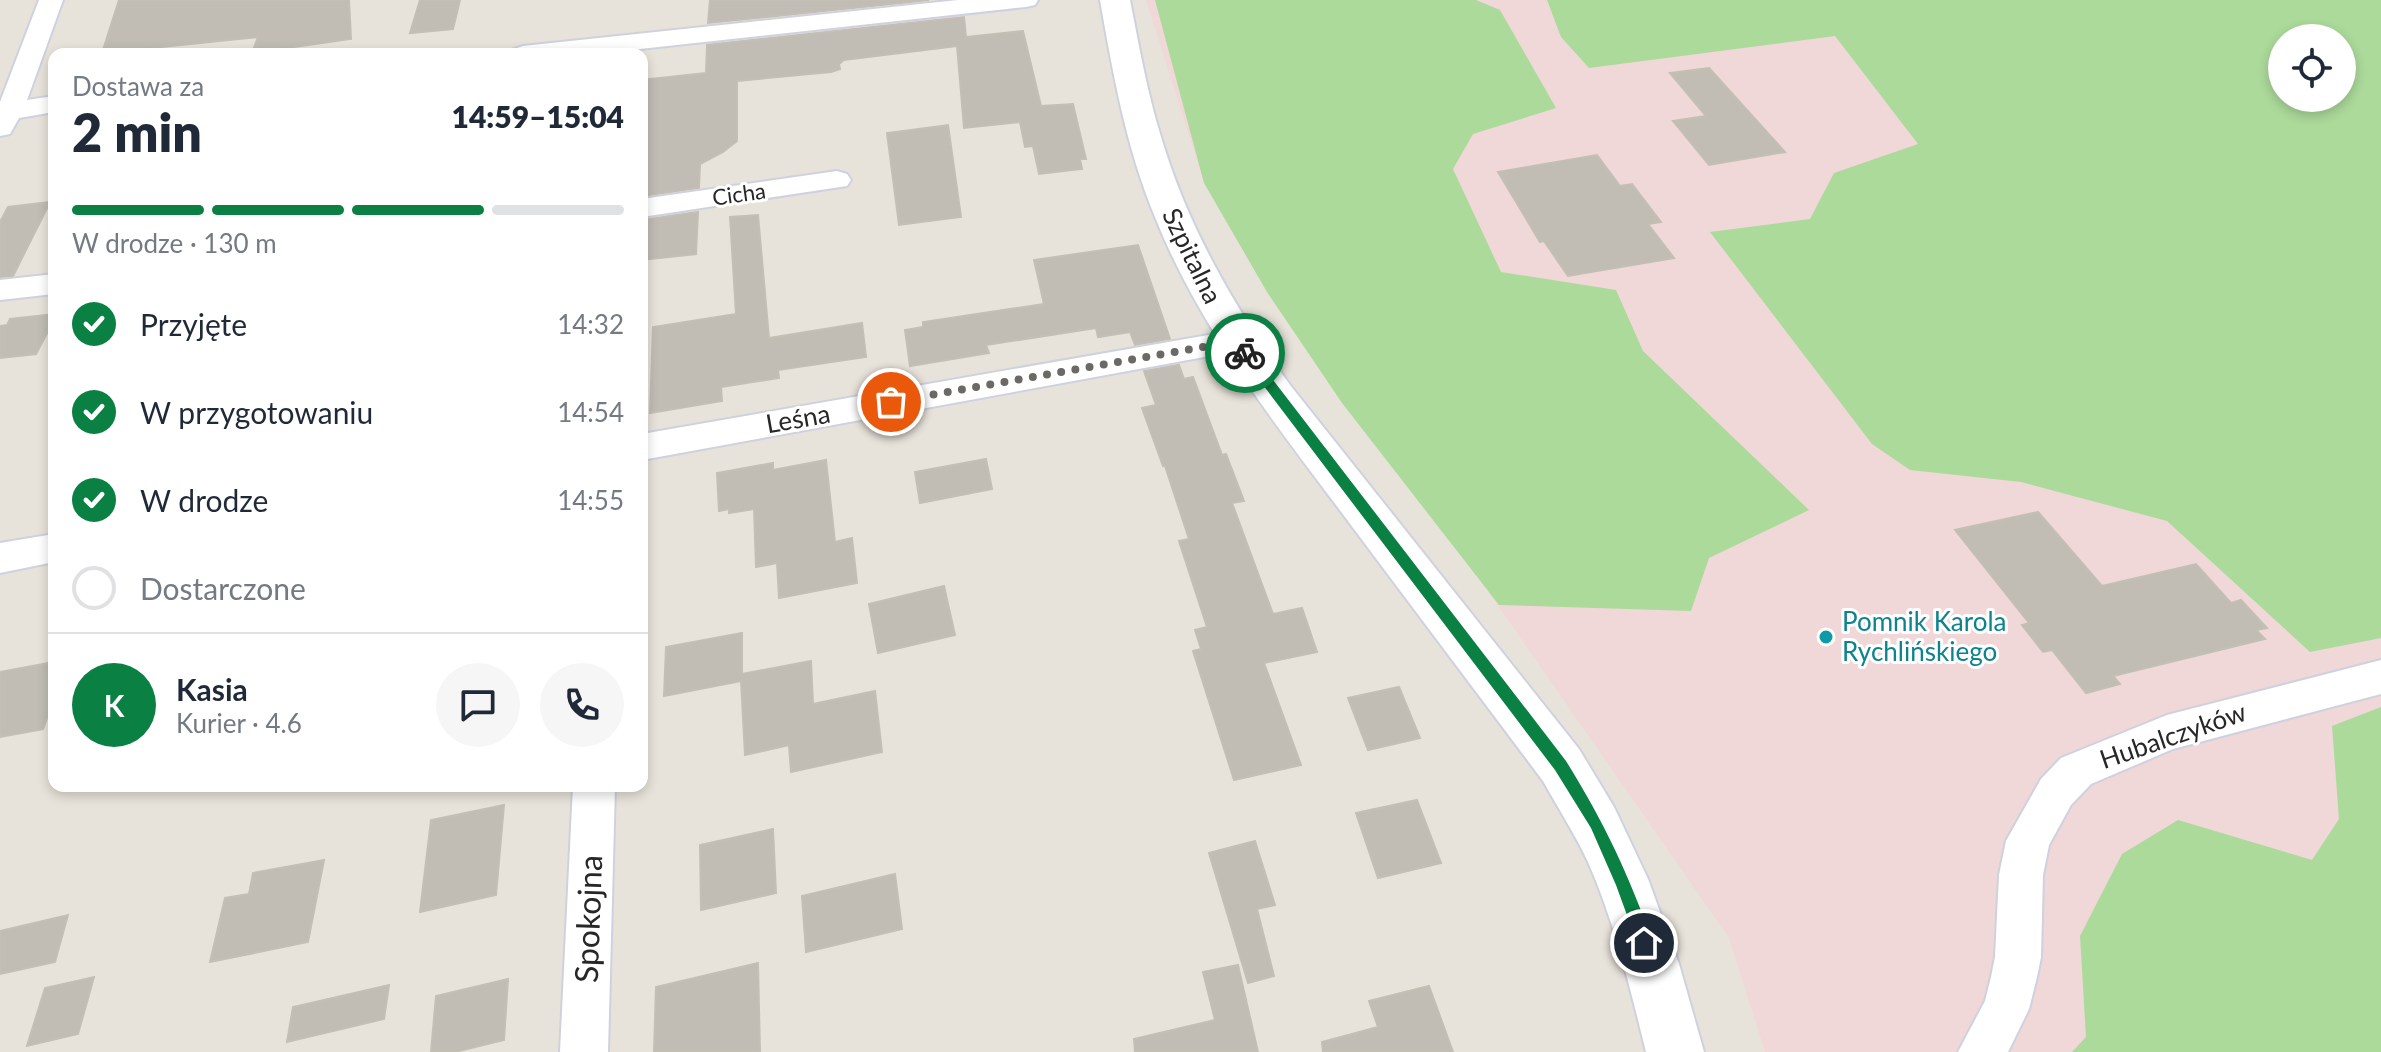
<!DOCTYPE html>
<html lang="pl">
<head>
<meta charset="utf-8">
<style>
	body { margin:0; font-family:Lato,sans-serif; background:#f6f6f7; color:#1f2937; height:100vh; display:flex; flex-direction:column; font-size:30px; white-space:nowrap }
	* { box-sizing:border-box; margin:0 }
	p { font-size:26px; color:#747a83 }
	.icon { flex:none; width:44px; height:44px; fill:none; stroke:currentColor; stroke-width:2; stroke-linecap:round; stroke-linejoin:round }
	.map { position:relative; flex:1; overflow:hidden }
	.panel { position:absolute; left:48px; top:48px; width:600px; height:744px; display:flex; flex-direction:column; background:#fff; border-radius:16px; box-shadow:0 4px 12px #0003 }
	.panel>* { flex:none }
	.tools { position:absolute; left:2268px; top:24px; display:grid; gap:16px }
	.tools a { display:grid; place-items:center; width:88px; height:88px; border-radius:50%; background:#fff; box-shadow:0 4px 12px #0003; font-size:40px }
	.pin { position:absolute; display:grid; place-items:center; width:68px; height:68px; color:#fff; margin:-34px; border:4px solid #fff; border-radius:50%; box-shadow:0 2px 8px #0007 }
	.courier { position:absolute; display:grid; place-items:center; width:80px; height:80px; margin:-40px; border:6px solid #0b8043; border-radius:50%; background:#fff; color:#222; box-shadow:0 2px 10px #0007 }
	.overview em { font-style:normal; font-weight:800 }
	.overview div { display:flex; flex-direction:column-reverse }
	.overview { display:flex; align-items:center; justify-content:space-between; height:136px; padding:0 24px }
	h1 { font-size:52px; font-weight:800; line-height:60px }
	.bar { display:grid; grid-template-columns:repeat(4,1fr); gap:12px 8px; align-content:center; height:96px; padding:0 24px }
	.bar i { height:10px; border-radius:6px; background:#e0e1e3 }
	.bar .active { background:#0b8043 }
	.bar p { grid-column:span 4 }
	.line { display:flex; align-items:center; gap:20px; padding:0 24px; border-top:2px solid #e0e1e3 }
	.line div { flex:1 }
	.round { display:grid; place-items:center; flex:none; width:84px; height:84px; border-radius:42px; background:#f6f6f7 }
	ol { padding:0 24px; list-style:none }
	li { display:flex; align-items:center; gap:24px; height:88px }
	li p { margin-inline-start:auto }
	li .icon { padding:8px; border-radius:50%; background:#0b8043; color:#fff; stroke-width:4 }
	li:last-child { color:#747a83 }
	li i { width:44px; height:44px; border:4px solid #e0e1e3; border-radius:50% }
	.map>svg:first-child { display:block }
	.medical { fill:#efd8d7 }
	.green { fill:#acda9b; fill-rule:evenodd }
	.building { fill:#c1bdb5; stroke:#c3bfb4; stroke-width:2 }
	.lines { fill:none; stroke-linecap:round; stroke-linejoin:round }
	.minor-casing { stroke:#cfd1df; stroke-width:4 }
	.tertiary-casing { stroke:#cfd1df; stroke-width:4 }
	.minor { fill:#fff; fill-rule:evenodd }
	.tertiary { fill:#fff; fill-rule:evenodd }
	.route { fill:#0b8043 }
	.done { stroke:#6b6966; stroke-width:8; stroke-dasharray:0 14.4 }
	.culture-dot { fill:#0f9aa8; stroke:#fff; stroke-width:3 }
	.labels { text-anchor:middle; stroke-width:6; stroke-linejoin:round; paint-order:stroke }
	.far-street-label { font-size:22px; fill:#272727; stroke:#fff }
	.street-label { font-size:26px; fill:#272727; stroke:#fff }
	.culture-label { font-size:26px; fill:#0d838f; stroke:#fff; text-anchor:start }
	.near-street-label { font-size:32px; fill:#272727; stroke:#fff }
</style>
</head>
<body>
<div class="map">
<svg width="2381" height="1052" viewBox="0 0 2381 1052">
	<rect width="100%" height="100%" fill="#e8e3da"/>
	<path class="medical" d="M1146,0H1930L2381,490V1052H1765L1729,938L1204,183Z"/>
	<g class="green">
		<path d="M1155,0H1476L1500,10L1556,108L1473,134L1453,169L1501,272L1616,290L1643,351L1809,510L1709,558L1691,611L1499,605L1342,403L1267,292L1204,183Z"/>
		<path d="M1547,0H2381V638L2310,652L2167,521L2021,482L1910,470L1872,444L1710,232L1810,219L1834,173L1918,144L1835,36L1589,68L1561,37ZM2342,38V98H2282V38Z"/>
		<path d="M2381,707V1052H2072L2086,1037L2080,936L2122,854L2178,820L2312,860L2339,819L2332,726Z"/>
	</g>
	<g class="building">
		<path d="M119,0H349L351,39L252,53L258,37L102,53Z"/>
		<path d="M420,0H460L453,29L410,33Z"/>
		<path d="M710,0H929L708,23Z"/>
		<path d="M964,17L966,37L1023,31L1041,106L1073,104L1086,159H1080L1082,169L1039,174L1033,146L1025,147L1020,122L964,128L957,46L844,60L839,64L840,69L831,72L737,81V141L723,152L700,164L699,188L642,196V80L706,73L707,45Z"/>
		<path d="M1709,68L1785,152L1709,165L1673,121L1706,116L1670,73Z"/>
		<path d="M948,125L961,217L899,225L887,133Z"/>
		<path d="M1597,155L1620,186L1632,184L1661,222L1648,224L1674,258L1568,276L1544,241L1540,242L1498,172Z"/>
		<path d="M50,202L13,276L0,277V222L8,207Z"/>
		<path d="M698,212L696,254L642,260V220Z"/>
		<path d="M758,215L769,338L862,323L866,357L778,370L779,378L721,387L722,401L650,413L653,327L736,314L730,217Z"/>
		<path d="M1138,245L1170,339L1135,345L1130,332L1098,337L1096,328L986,345L989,353L910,366L905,330L923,327V322L1044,304L1034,260Z"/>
		<path d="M54,314V320L36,354L0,358V326L7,325L10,319Z"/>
		<path d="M1179,365L1184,379L1193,377L1222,455L1226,454L1244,501L1232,503L1273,614L1302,608L1317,652L1264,663L1301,765L1234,780L1193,651L1201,649L1195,630L1207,627L1179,541L1189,539L1165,466H1163L1142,408L1156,405L1144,371Z"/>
		<path d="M986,459L992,489L920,503L915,472Z"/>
		<path d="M826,460L835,542L852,538L857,583L779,598L777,563L756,567L754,509L729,513V509L719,511L717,473L773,463V470Z"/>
		<path d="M2038,512L2102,586L2196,564L2231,603L2241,600L2267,628L2256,630L2265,639L2113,676L2120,684L2086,693L2052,650L2043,652L2022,625L2029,623L1955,530Z"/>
		<path d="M944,586L955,635L878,653L869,604Z"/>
		<path d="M742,633V674L811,661L813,704L875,691L882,752L791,772L789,745L745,755L741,681L664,696L666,647Z"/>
		<path d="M54,662V713H49L43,729L0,737V672Z"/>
		<path d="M1399,687L1420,738L1368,750L1348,698Z"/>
		<path d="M1417,800L1441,863L1378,878L1356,813Z"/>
		<path d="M504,805L496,895L420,912L431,820Z"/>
		<path d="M773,829L776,893L701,910L700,845Z"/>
		<path d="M1255,841L1275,905L1257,909L1274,976L1248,983L1209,853Z"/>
		<path d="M324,860L308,942L210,962L225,898L249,894L253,873Z"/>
		<path d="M895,874L902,929L806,952L802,896Z"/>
		<path d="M68,915L55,962L0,974V931Z"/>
		<path d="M758,963L760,1052H654L656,987Z"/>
		<path d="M1238,965L1258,1052H1135L1134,1039L1215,1020L1203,972Z"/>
		<path d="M94,977L78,1034L27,1046L45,988Z"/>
		<path d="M508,979L504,1040L455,1052H431L436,996Z"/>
		<path d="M389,985L384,1019L287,1042L293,1007Z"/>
		<path d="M1429,986L1453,1052H1323L1322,1042L1378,1027L1369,1001Z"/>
	</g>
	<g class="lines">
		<defs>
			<g id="minor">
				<path d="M39,0H63L27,100L54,96V112L19,118L10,134L0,136V102Z"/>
				<path d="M958,0H1038L1035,5L1026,7L594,54H510L514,49L523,46Z"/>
				<path d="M837,171L847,174L851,180L847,186L642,217V199Z"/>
				<path d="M54,274V294L0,300V280Z"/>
				<path d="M1237,330L1248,333L1253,341L1248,349L642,460V434Z"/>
				<path d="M54,534V562L0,573V543Z"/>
				<path d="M2381,660V694L2173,749L2091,784L2071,805L2049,845L2043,875L2041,957L2037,977L2029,1009L2008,1052H1958L1985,1001L1991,977L1995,957L1999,875L2006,841L2041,779L2061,758L2167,715Z"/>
				<path d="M573,786H615L608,1052H560Z"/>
			</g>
			<path id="tertiary" d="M1100,0H1130C1139,46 1147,92 1161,137C1188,228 1235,308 1290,385L1579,749L1614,807L1648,879L1679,964L1704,1052H1646C1630,988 1615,923 1588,862C1575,834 1558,808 1543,781C1475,690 1407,600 1339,509C1270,417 1198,325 1155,217C1126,147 1113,74 1100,0Z"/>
		</defs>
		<use href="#minor" class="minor-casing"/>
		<use href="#tertiary" class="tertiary-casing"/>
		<use href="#minor" class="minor"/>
		<use href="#tertiary" class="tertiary"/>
	</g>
	<path class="route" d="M1241,350H1250L1566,761C1604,822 1629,875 1653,943L1650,948H1639L1616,885L1591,828L1555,770L1241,356Z"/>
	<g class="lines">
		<path class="done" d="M891,402L1237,341L1245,353"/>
	</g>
	<circle class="culture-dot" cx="1826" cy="637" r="8"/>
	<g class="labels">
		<g class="far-street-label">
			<text transform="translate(739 194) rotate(-8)" y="8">Cicha</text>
		</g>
		<g class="street-label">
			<text transform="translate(1192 256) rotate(64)" y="9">Szpitalna</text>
			<text transform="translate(798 419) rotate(-10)" y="9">Leśna</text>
			<text transform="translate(2173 736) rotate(-19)" y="9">Hubalczyków</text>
		</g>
		<g class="culture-label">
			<text x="1842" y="631">Pomnik Karola<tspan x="1842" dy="30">Rychlińskiego</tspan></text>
		</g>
		<g class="near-street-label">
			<text transform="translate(589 919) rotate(-88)" y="11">Spokojna</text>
		</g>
	</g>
</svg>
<div class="tools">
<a><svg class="icon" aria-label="locate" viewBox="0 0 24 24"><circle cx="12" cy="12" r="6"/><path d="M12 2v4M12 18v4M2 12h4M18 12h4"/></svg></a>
</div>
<div class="pin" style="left:891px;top:402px;background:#ea580c"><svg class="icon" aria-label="bag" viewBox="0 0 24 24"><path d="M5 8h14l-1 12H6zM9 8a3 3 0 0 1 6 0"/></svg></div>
<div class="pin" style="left:1644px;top:943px;background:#1f2937"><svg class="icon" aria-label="home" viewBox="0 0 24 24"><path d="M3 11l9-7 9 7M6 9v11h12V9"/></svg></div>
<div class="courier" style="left:1245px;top:353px"><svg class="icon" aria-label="bike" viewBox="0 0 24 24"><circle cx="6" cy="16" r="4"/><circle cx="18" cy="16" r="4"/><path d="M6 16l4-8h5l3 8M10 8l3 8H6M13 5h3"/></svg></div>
<section class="panel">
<div class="overview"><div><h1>2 min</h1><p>Dostawa za</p></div><em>14:59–15:04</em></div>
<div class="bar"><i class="active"></i><i class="active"></i><i class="active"></i><i></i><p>W drodze · 130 m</p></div>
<ol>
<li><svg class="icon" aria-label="check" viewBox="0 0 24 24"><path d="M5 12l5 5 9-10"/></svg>Przyjęte<p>14:32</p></li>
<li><svg class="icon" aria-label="check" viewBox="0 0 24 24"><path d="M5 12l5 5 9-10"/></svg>W przygotowaniu<p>14:54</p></li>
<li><svg class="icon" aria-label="check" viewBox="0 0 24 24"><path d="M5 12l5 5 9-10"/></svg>W drodze<p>14:55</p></li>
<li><i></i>Dostarczone</li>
</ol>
<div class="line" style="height:144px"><b class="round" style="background:#0b8043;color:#fff">K</b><div><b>Kasia</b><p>Kurier · 4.6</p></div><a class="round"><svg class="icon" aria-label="chat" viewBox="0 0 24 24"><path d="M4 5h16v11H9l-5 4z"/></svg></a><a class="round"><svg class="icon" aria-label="phone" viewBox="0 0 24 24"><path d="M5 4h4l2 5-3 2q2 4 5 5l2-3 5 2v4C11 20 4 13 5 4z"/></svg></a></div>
</section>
</div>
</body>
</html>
